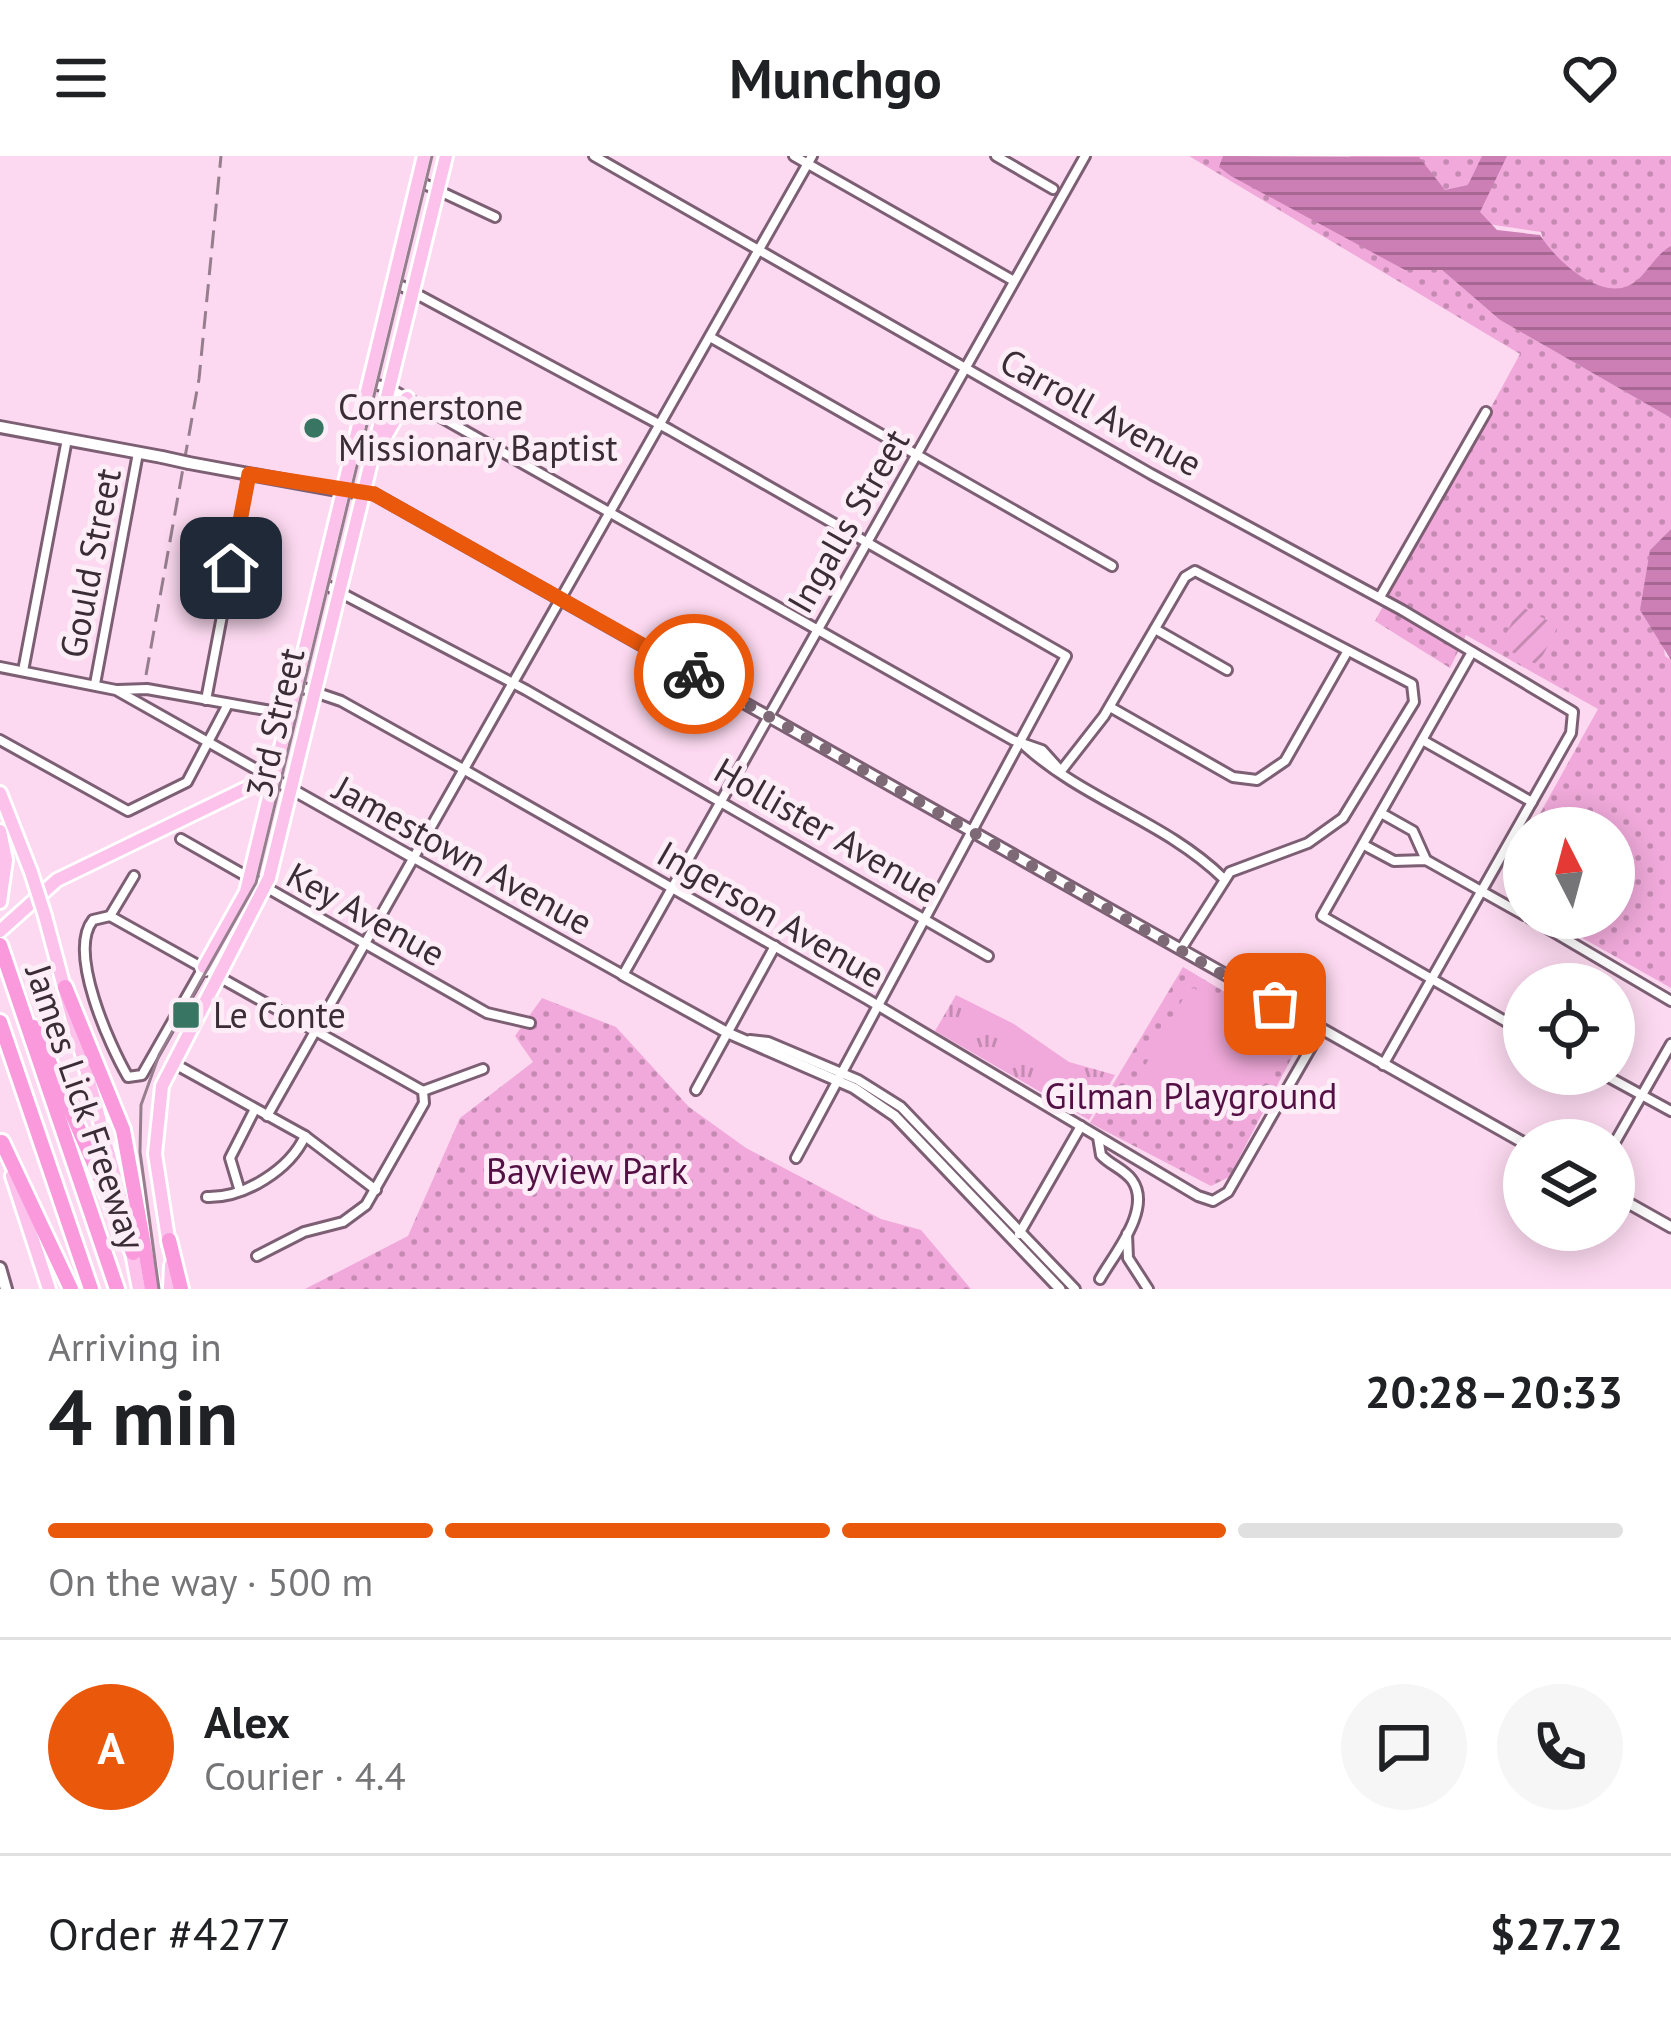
<!DOCTYPE html>
<html lang="en">
<head>
<meta charset="utf-8">
<style>
	body { margin:0; font-family:"PT Sans",sans-serif; background:#f6f6f6; color:#202124; height:100vh; display:flex; flex-direction:column; font-size:45px; white-space:nowrap }
	* { box-sizing:border-box; margin:0 }
	p { font-size:39px; color:#757577 }
	.icon { flex:none; width:66px; height:66px; fill:none; stroke:currentColor; stroke-width:2; stroke-linecap:round; stroke-linejoin:round }
	.map { position:relative; height:1133px; overflow:hidden }
	.details { display:flex; flex-direction:column; background:#fff; flex:1 }
	.details>* { flex:none }
	.needle { width:78px; rotate:354deg }
	.fabs { position:absolute; left:1503px; top:651px; display:grid; gap:24px }
	.fabs a { display:grid; place-items:center; width:132px; height:132px; border-radius:50%; background:#fff; box-shadow:0 6px 30px #0003; font-size:60px }
	.pin { position:absolute; display:grid; place-items:center; width:102px; height:102px; color:#fff; margin:-51px; border-radius:24px; box-shadow:0 6px 18px #0006 }
	.courier { position:absolute; display:grid; place-items:center; width:120px; height:120px; margin:-60px; border:9px solid #ea580c; border-radius:50%; background:#fff; color:#222; box-shadow:0 3px 15px #0007 }
	.summary em { font-style:normal; font-weight:800 }
	.summary div { display:flex; flex-direction:column-reverse }
	.summary { display:flex; align-items:center; justify-content:space-between; height:204px; padding:0 48px }
	h1 { font-size:78px; font-weight:800; line-height:90px }
	.bar { display:grid; grid-template-columns:repeat(4,1fr); gap:18px 12px; align-content:center; height:144px; padding:0 48px }
	.bar i { height:15px; border-radius:9px; background:#e0e0e0 }
	.bar .on { background:#ea580c }
	.bar p { grid-column:span 4 }
	.line { display:flex; align-items:center; gap:30px; padding:0 48px; border-top:3px solid #e0e0e0 }
	.line div { flex:1 }
	.round { display:grid; place-items:center; flex:none; width:126px; height:126px; border-radius:63px; background:#f6f6f6 }
	header { display:flex; justify-content:space-between; align-items:center; height:156px; padding:0 48px; background:#fff; font-size:54px; font-weight:800 }
	.map>svg:first-child { display:block }
	.grass { fill:url(#grass-tufts) }
	.park { fill:url(#park-dots) }
	.garden { fill:url(#garden-furrows) }
	.pitch { fill:#f0a9da }
	.water { fill:url(#water-rules) }
	.lines { fill:none; stroke-linecap:round; stroke-linejoin:round }
	.minor-casing { stroke:#7d5f74; stroke-width:14 }
	.tertiary-casing { stroke:#7d5f74; stroke-width:15 }
	.secondary-casing { stroke:#7d5f74; stroke-width:16 }
	.primary-casing { stroke:#fff; stroke-width:18 }
	.motorway-casing { stroke:#fff; stroke-width:20 }
	.minor { stroke:#fff; stroke-width:8 }
	.tertiary { stroke:#fff; stroke-width:9 }
	.secondary { stroke:#fff; stroke-width:10 }
	.primary { stroke:#fcc2eb; stroke-width:12 }
	.motorway { stroke:#fa9add; stroke-width:14 }
	.tram { stroke:#967e8e; stroke-width:3 }
	.rail { stroke:#967e8e; stroke-width:3; stroke-dasharray:18 9; stroke-linecap:butt }
	.secondary-bridge-casing { stroke:#7d5f74; stroke-width:16; stroke-linecap:butt }
	.primary-bridge-casing { stroke:#fff; stroke-width:18; stroke-linecap:butt }
	.secondary-bridge { stroke:#fff; stroke-width:10 }
	.primary-bridge { stroke:#fcc2eb; stroke-width:12 }
	.done { stroke:#7e6977; stroke-width:12; stroke-dasharray:0 21.6 }
	.route { stroke:#ea580c; stroke-width:15 }
	.poi-dot { fill:#387663; stroke:#fcedf7; stroke-width:4.5 }
	.labels { text-anchor:middle; stroke-width:10; stroke-linejoin:round; paint-order:stroke }
	.poi-label { font-size:36px; fill:#3a2d36; stroke:#fcedf7; text-anchor:start }
	.street-label { font-size:36px; fill:#3a2d36; stroke:#fcedf7 }
	.park-label { font-size:36px; fill:#540f44; stroke:#fcedf7 }
</style>
</head>
<body>
<header><svg class="icon" aria-label="menu" viewBox="0 0 24 24"><path d="M4 6h16M4 12h16M4 18h16"/></svg>Munchgo<svg class="icon" aria-label="heart" viewBox="0 0 24 24"><path d="M12 20l-8-8c-3-5 5-10 8-4 3-6 11-1 8 4z"/></svg></header>
<div class="map">
<svg width="1671" height="1133" viewBox="0 0 1671 1133">
	<defs>
		<pattern id="grass-tufts" width="24" height="20" patternUnits="userSpaceOnUse" patternTransform="scale(3)"><rect width="24" height="20" fill="#f0a9da"/><path d="M3 7l-1-3M5 7V3M7 7l1-3M15 17l-1-3M17 17v-4M19 17l1-3" fill="none" stroke="#c38ab2"/></pattern>
		<pattern id="park-dots" width="8" height="8" patternUnits="userSpaceOnUse" patternTransform="scale(3)"><rect width="8" height="8" fill="#f0a9da"/><path d="M2 2h.1M6 6h.1" fill="none" stroke="#c38ab2" stroke-width="1.8" stroke-linecap="round"/></pattern>
		<pattern id="garden-furrows" width="10" height="10" patternUnits="userSpaceOnUse" patternTransform="scale(3)"><rect width="10" height="10" fill="#f0a9da"/><path d="M-1 1l2-2M0 10L10 0M9 11l2-2" fill="none" stroke="#c38ab2"/></pattern>
		<pattern id="water-rules" width="6" height="5" patternUnits="userSpaceOnUse" patternTransform="scale(3)"><rect width="6" height="5" fill="#cb7fb4"/><path d="M0 2.5h6" fill="none" stroke="#a66893"/></pattern>
	</defs>
	<rect width="100%" height="100%" fill="#fcd9f0"/>
	<path class="grass" d="M956,839L1014,868L1069,906L1115,919L1089,964L935,875Z"/>
	<g class="park">
		<path d="M1189,0H1250L1242,19L1405,114H1442L1500,164L1671,262V373L1650,394L1665,500L1671,504V832L1547,762H1614V672H1532L1598,553L1466,479L1450,512L1375,465L1520,198Z"/>
		<path d="M1349,0H1671V176L1550,108L1541,76L1488,68Z"/>
		<path d="M1183,811L1302,882L1229,1021L1211,1030L1090,967Z"/>
		<path d="M542,842L616,871L689,951L746,992L881,1063L921,1074L971,1133H305L408,1080L460,962L533,906L515,880Z"/>
	</g>
	<path class="garden" d="M1520,450L1558,470L1538,509L1500,490Z"/>
	<path class="pitch" d="M1194,832L1291,888L1247,934L1189,961L1140,935L1138,922L1188,834Z"/>
	<g class="water">
		<path d="M1223,0L1419,1L1445,34L1468,29L1482,0H1507L1480,56L1497,74L1540,79C1554,102 1597,143 1628,130C1645,123 1654,99 1671,90V262L1500,164L1442,114H1405L1231,20L1219,11Z"/>
		<path d="M1671,373V504L1640,454L1650,394Z"/>
	</g>
	<g class="lines">
		<defs>
			<g id="minor">
				<path d="M594,0L1151,318L1402,454L1573,556L1571,577L1383,909"/>
				<path d="M794,0L1014,125"/>
				<path d="M996,0L1053,33"/>
				<path d="M418,25L495,61"/>
				<path d="M396,127L670,274L1066,500L796,1002"/>
				<path d="M710,181L1112,410"/>
				<path d="M370,227L389,232L1013,584L1042,594L1061,615"/>
				<path d="M322,427L526,534L988,800"/>
				<path d="M1380,441L1486,256"/>
				<path d="M1155,473L1227,514"/>
				<path d="M1472,496L1322,760L1524,876"/>
				<path d="M0,511L116,534L270,621"/>
				<path d="M23,515L67,283"/>
				<path d="M95,528L138,297"/>
				<path d="M297,530L341,545L463,613L867,843L1198,1040L1213,1045L1228,1036L1321,874"/>
				<path d="M118,534L147,533L288,558"/>
				<path d="M206,544L249,318"/>
				<path d="M1110,551L1233,621L1257,624L1285,605L1346,498"/>
				<path d="M0,584L128,655L187,626L228,548"/>
				<path d="M1424,585L1532,646"/>
				<path d="M1025,590C1084,644 1166,666 1223,722"/>
				<path d="M1061,615L1104,560L1185,421L1195,415L1412,528L1414,546L1343,662L1308,687L1230,716L1181,793"/>
				<path d="M1381,657L1413,675L1426,704"/>
				<path d="M181,683L487,857L530,867"/>
				<path d="M1364,689L1394,705L1426,704L1524,759"/>
				<path d="M412,701L623,819L1085,0"/>
				<path d="M134,720L110,760L93,764C67,796 110,890 128,921L142,919L203,812"/>
				<path d="M110,760L423,935L424,947L366,1049L343,1066L304,1076L257,1100"/>
				<path d="M1530,762L1671,845"/>
				<path d="M750,884L768,886L858,924L901,951L1075,1133"/>
				<path d="M173,907L305,980L376,1034"/>
				<path d="M1603,918L1671,955"/>
				<path d="M696,934L775,790"/>
				<path d="M423,935L483,913"/>
				<path d="M267,960L812,0"/>
				<path d="M1098,981L1101,999C1110,1009 1124,1013 1132,1024C1153,1053 1114,1098 1100,1123"/>
				<path d="M1614,988L1671,888"/>
				<path d="M239,1032L230,1002L255,953"/>
				<path d="M207,1041C245,1042 290,1013 305,980"/>
				<path d="M1019,1078L1081,970"/>
				<path d="M1127,1078L1128,1102L1148,1133"/>
			</g>
			<g id="tertiary">
				<path d="M342,335L374,338L1524,987"/>
				<path d="M270,621L412,701"/>
				<path d="M623,819L728,877L854,932L895,960L1060,1133"/>
				<path d="M1614,1039L1671,1071"/>
			</g>
			<g id="secondary">
				<path d="M0,271L162,301"/>
				<path d="M189,307L342,335"/>
				<path d="M0,1112L6,1133"/>
			</g>
			<g id="primary">
				<path d="M381,288L407,242"/>
				<path d="M0,637L31,716"/>
				<path d="M0,675L6,704L0,746"/>
				<path d="M45,760L124,1055L139,1133"/>
				<path d="M0,775L57,724L270,621"/>
				<path d="M204,811L246,736L424,0"/>
				<path d="M12,1020L49,1133"/>
				<path d="M169,1089L155,998L162,930L269,722L446,0"/>
				<path d="M170,1133L171,1109"/>
			</g>
			<g id="motorway">
				<path d="M0,789L117,1133"/>
				<path d="M65,831L123,974L152,1133"/>
				<path d="M0,866L91,1133"/>
				<path d="M34,871L133,1097"/>
				<path d="M2,986L71,1133"/>
				<path d="M169,1084L181,1133"/>
			</g>
		</defs>
		<use href="#minor" class="minor-casing"/>
		<use href="#tertiary" class="tertiary-casing"/>
		<use href="#secondary" class="secondary-casing"/>
		<use href="#primary" class="primary-casing"/>
		<use href="#motorway" class="motorway-casing"/>
		<use href="#minor" class="minor"/>
		<use href="#tertiary" class="tertiary"/>
		<use href="#secondary" class="secondary"/>
		<use href="#primary" class="primary"/>
		<use href="#motorway" class="motorway"/>
		<path class="tram" d="M159,1133L140,996L141,949L159,899L256,727L432,0"/>
		<path class="rail" d="M146,519L199,223L221,0"/>
		<defs>
			<path id="secondary-bridge" d="M162,301L189,307"/>
			<path id="primary-bridge" d="M31,716L45,760"/>
		</defs>
		<use href="#secondary-bridge" class="secondary-bridge-casing"/>
		<use href="#primary-bridge" class="primary-bridge-casing"/>
		<use href="#secondary-bridge" class="secondary-bridge"/>
		<use href="#primary-bridge" class="primary-bridge"/>
	</g>
	<g class="lines">
		<path class="done" d="M694,518L1275,848"/>
		<path class="route" d="M231,412L249,318L374,338L694,518"/>
	</g>
	<g class="poi-dot">
		<circle cx="314" cy="272" r="12"/>
		<rect x="171" y="844" width="30" height="30" rx="6"/>
	</g>
	<g class="labels">
		<g class="poi-label">
			<text x="338" y="264">Cornerstone<tspan x="338" dy="41">Missionary Baptist</tspan></text>
			<text x="213" y="872">Le Conte</text>
		</g>
		<g class="street-label">
			<text transform="translate(1101 256) rotate(29)" y="13">Carroll Avenue</text>
			<text transform="translate(848 365) rotate(-60)" y="13">Ingalls Street</text>
			<text transform="translate(90 407) rotate(-79)" y="13">Gould Street</text>
			<text transform="translate(275 567) rotate(-77)" y="13">3rd Street</text>
			<text transform="translate(827 674) rotate(30)" y="13">Hollister Avenue</text>
			<text transform="translate(463 699) rotate(29)" y="13">Jamestown Avenue</text>
			<text transform="translate(366 758) rotate(29)" y="13">Key Avenue</text>
			<text transform="translate(771 758) rotate(30)" y="13">Ingerson Avenue</text>
			<text transform="translate(86 951) rotate(71)" y="13">James Lick Freeway</text>
		</g>
		<g class="park-label">
			<text x="1191" y="953">Gilman Playground</text>
			<text x="587" y="1028">Bayview Park</text>
		</g>
	</g>
</svg>
<div class="fabs">
<a><svg class="needle" viewBox="-14 -14 28 28"><path d="M0-13l5 13h-10z" fill="#e53935"/><path d="M0 13l5-13h-10z" fill="#757577"/></svg></a>
<a><svg class="icon" aria-label="locate" viewBox="0 0 24 24"><circle cx="12" cy="12" r="6"/><path d="M12 2v4M12 18v4M2 12h4M18 12h4"/></svg></a>
<a><svg class="icon" aria-label="layers" viewBox="0 0 24 24"><path d="M12 4l9 5-9 5-9-5zM3 14l9 5 9-5"/></svg></a>
</div>
<div class="pin" style="left:1275px;top:848px;background:#ea580c"><svg class="icon" aria-label="bag" viewBox="0 0 24 24"><path d="M5 8h14l-1 12H6zM9 8a3 3 0 0 1 6 0"/></svg></div>
<div class="pin" style="left:231px;top:412px;background:#1f2937"><svg class="icon" aria-label="home" viewBox="0 0 24 24"><path d="M3 11l9-7 9 7M6 9v11h12V9"/></svg></div>
<div class="courier" style="left:694px;top:518px"><svg class="icon" aria-label="bike" viewBox="0 0 24 24"><circle cx="6" cy="16" r="4"/><circle cx="18" cy="16" r="4"/><path d="M6 16l4-8h5l3 8M10 8l3 8H6M13 5h3"/></svg></div>
</div>
<section class="details">
<div class="summary"><div><h1>4 min</h1><p>Arriving in</p></div><em>20:28–20:33</em></div>
<div class="bar"><i class="on"></i><i class="on"></i><i class="on"></i><i></i><p>On the way · 500 m</p></div>
<div class="line" style="height:216px"><b class="round" style="background:#ea580c;color:#fff">A</b><div><b>Alex</b><p>Courier · 4.4</p></div><a class="round"><svg class="icon" aria-label="chat" viewBox="0 0 24 24"><path d="M4 5h16v11H9l-5 4z"/></svg></a><a class="round"><svg class="icon" aria-label="phone" viewBox="0 0 24 24"><path d="M5 4h4l2 5-3 2q2 4 5 5l2-3 5 2v4C11 20 4 13 5 4z"/></svg></a></div>
<div class="line" style="height:156px"><div>Order #4277</div><b>$27.72</b></div>
</section>
</body>
</html>
